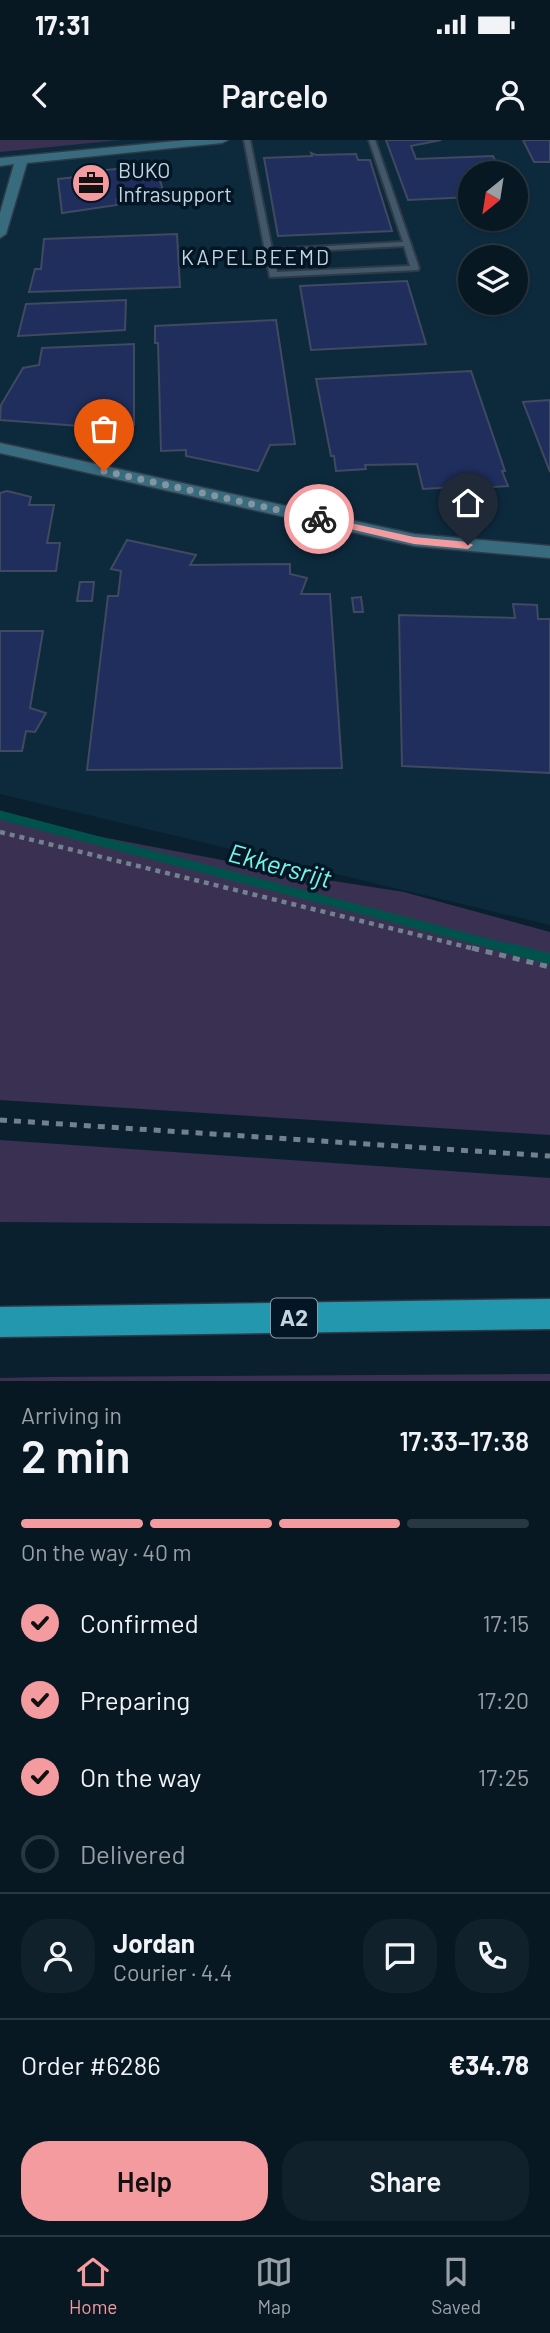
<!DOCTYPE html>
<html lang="en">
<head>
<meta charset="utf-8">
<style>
	body { margin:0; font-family:Barlow,sans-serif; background:#11212b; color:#f1f3f6; height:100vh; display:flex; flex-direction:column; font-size:26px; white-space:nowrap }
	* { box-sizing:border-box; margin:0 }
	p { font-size:23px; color:#98a0a6 }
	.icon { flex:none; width:38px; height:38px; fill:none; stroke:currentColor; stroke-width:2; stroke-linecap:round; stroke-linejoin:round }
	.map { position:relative; height:1241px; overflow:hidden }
	.details { display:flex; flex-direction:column; background:#081823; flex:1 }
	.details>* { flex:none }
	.needle { width:46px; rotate:210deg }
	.controls { position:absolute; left:458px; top:21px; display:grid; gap:14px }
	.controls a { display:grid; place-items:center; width:70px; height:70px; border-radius:50%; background:#081823; box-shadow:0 2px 5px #0004,0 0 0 2px #293741; font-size:35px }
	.pin { position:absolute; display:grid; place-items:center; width:60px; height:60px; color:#fff; margin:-72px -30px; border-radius:50% 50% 50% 0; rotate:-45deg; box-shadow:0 0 7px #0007 }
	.pin .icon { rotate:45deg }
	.courier { position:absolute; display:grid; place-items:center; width:70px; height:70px; margin:-35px; border:5px solid #f49b9f; border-radius:50%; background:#fff; color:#222; box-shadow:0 2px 9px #0007 }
	.headline em { font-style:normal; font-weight:600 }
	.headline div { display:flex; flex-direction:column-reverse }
	.headline { display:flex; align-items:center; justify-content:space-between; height:119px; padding:0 21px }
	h1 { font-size:46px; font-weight:600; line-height:52px }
	.bar { display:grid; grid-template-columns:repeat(4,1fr); gap:10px 7px; align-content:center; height:84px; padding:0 21px }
	.bar i { height:9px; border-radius:5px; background:#293741 }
	.bar .active { background:#f49b9f }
	.bar p { grid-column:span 4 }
	.line { display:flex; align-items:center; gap:18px; padding:0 21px; border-top:2px solid #293741 }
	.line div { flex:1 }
	.round { display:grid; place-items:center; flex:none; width:74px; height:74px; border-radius:28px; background:#11212b }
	ol { padding:0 21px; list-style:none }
	li { display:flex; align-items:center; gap:21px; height:77px }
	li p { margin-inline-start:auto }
	li .icon { padding:7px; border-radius:50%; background:#f49b9f; color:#111; stroke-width:4 }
	li:last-child { color:#98a0a6 }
	li i { width:38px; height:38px; border:4px solid #293741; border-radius:50% }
	.primary-button { display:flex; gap:14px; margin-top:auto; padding:14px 21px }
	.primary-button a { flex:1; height:80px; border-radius:28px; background:#f49b9f; color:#111; font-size:28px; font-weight:600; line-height:80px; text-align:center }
	.primary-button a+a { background:#11212b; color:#f1f3f6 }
	.status { display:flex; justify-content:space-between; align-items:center; height:49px; padding:0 35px; background:#081823; direction:ltr }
	.status svg { height:19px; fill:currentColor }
	header { display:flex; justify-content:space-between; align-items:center; height:91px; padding:0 21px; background:#081823; font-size:32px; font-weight:600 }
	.tabs { display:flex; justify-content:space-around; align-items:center; height:98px; border-top:2px solid #293741; background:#081823; font-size:19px; color:#98a0a6 }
	.tabs a { display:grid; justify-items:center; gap:4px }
	.tabs .active { color:#f49b9f }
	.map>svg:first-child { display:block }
	.built { fill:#0d2a3d; fill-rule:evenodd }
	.green { fill:#3a3152 }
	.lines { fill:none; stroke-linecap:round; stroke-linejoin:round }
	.stream-far1 { stroke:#01524c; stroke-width:9 }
	.stream { stroke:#01524c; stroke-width:11 }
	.building { fill:#1f2e5d; stroke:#404960; stroke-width:2 }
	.lane-casing { stroke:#303a47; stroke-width:4 }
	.secondary-casing { stroke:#303a47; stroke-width:3 }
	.highway-casing { stroke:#303a47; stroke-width:3 }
	.path-far1 { stroke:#71828e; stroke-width:4.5; stroke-dasharray:5 5; stroke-linecap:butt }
	.path { stroke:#71828e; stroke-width:5; stroke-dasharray:7 7; stroke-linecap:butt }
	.lane { fill:#41586a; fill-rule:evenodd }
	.secondary { fill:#386b7e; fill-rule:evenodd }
	.highway { fill:#2297ae; fill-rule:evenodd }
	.route { fill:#f49b9f }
	.done { stroke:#8495a1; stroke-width:7; stroke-dasharray:0 12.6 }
	.labels { text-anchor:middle; stroke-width:7; stroke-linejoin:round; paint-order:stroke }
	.far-poi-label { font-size:21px; fill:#c6d4de; stroke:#021625; text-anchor:start }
	.far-neighbourhood-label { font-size:21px; letter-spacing:2px; fill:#c6d4de; stroke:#021625 }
	.shield { fill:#021625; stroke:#8b9ba6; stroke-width:2 }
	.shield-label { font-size:23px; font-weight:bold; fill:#c6d4de }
	.water-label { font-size:26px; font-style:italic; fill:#75f5e9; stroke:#021625 }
</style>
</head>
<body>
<div class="status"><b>17:31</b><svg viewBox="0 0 49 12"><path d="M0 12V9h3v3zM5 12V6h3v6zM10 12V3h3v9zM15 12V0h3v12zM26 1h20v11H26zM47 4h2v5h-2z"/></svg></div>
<header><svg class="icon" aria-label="back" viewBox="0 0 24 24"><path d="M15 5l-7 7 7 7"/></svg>Parcelo<svg class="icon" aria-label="person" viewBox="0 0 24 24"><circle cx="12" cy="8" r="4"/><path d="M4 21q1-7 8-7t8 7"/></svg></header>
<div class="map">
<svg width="550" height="1241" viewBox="0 0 550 1241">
	<rect width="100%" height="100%" fill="#0a202f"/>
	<path class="built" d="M0,0H550V785L0,654ZM471,33H516V79H471ZM471,117H516V163H471Z"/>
	<g class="green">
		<path d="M0,0H121L0,12Z"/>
		<path d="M0,671L86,694L327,740L404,752L550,792V995L0,960Z"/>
		<path d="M0,1000L550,1038V1086L0,1082Z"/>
		<path d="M550,1234V1241H0V1238L45,1237Z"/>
	</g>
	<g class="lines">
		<path class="stream-far1" d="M0,675L514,810"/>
		<path class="stream" d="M507,808L550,819"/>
	</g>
	<g class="building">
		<path d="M386,0H441L411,6L416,19L493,16L501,33H471V57L408,60Z"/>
		<path d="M523,0H550V22H534Z"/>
		<path d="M311,13L316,15L356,14L358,20H370L392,91L278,96L264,18L312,16Z"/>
		<path d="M155,25L164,53L116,59L117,65L62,73L58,39L77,37V33Z"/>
		<path d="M177,94L180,147L29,152L35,129H41L44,99Z"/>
		<path d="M407,141L426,204L311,210L300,146Z"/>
		<path d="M126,160L125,190L18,196L26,164Z"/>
		<path d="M276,180L295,304L270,305L258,331L186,316V310L161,311L158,203H155V186Z"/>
		<path d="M134,204V285L91,277L86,285L80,286L0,280L1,265L23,228L39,225L42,208Z"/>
		<path d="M471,231L505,331H502L508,346L477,348L476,344H471L472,346L423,349L417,324L365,325L366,329L336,331L334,316H331L316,239Z"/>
		<path d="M550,260V332L523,262Z"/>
		<path d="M7,351L31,357L29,365H54L47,403H60L56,431H0V353Z"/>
		<path d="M127,400L196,415L190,425L290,424V434L307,438L301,454H330L342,628L87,630L108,456H118L121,431L111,429Z"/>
		<path d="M80,442H94L92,461H77Z"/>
		<path d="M361,457L363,472H354L352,458Z"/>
		<path d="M513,464L537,465L538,479H550V633L402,626L399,475L515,478Z"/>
		<path d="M0,491H43L30,568L46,573L35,592L26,591L22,611H0Z"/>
	</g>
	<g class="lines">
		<defs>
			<path id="lane" d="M244,0H250L272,109L403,102L369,0H375L419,128L418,130L270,137ZM404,106L410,126L277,132L273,113Z"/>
			<g id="secondary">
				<path d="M187,0H228L222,3L27,23L6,94L0,98V73L14,24L0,26V18Z"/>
				<path d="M0,303L414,394L550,406V418L414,406L0,313Z"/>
			</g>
			<path id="highway" d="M550,1159V1189L0,1197V1167Z"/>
		</defs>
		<use href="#lane" class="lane-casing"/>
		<use href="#secondary" class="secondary-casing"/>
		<use href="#highway" class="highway-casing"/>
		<path class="path-far1" d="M0,692L479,810"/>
		<g class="path">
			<path d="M472,808L550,827"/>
			<path d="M0,980L550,1016"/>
		</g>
		<use href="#lane" class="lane"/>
		<use href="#secondary" class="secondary"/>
		<use href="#highway" class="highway"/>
	</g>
	<path class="route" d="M319,376L414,397L468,402L473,405L468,409L414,404L316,381V377Z"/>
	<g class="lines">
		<path class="done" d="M104,331L319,379"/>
	</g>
	<defs>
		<symbol id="office-disc" viewBox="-11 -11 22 22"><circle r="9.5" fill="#f49b9f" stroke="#021625"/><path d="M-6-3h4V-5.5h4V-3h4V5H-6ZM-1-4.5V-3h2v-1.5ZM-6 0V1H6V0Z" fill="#111"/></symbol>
	</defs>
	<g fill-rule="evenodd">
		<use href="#office-disc" x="69" y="21" width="44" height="44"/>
	</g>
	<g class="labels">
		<g class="far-poi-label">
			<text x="118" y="38">BUKO<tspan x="118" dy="24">Infrasupport</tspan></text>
		</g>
		<g class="far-neighbourhood-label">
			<text x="256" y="125">KAPELBEEMD</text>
		</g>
		<rect class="shield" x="271" y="1158.5" width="46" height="39" rx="5"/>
		<g class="shield-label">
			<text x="294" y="1186">A2</text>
		</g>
		<g class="water-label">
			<text transform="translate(280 726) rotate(15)" y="9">Ekkersrijt</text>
		</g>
	</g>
</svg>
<div class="controls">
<a><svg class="needle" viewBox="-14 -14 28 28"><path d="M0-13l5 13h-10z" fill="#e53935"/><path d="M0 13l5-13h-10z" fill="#98a0a6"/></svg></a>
<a><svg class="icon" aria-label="layers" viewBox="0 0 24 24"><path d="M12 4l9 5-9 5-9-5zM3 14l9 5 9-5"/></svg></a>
</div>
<div class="pin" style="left:104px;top:331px;background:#ea580c"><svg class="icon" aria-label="bag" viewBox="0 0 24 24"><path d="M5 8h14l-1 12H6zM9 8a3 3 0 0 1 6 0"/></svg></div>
<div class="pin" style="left:468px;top:405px;background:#1f2937"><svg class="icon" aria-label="home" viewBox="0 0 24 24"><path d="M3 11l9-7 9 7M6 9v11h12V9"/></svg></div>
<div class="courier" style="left:319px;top:379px"><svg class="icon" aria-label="bike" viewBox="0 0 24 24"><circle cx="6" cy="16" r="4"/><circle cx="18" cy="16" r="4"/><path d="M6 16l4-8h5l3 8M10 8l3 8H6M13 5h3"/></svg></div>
</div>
<section class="details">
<div class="headline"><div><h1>2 min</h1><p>Arriving in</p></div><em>17:33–17:38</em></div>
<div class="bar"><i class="active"></i><i class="active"></i><i class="active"></i><i></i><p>On the way · 40 m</p></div>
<ol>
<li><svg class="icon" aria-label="check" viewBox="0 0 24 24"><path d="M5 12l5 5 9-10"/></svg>Confirmed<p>17:15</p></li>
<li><svg class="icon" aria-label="check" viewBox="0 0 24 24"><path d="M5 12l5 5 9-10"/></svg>Preparing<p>17:20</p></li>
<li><svg class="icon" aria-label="check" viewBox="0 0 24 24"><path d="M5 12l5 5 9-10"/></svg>On the way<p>17:25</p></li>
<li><i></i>Delivered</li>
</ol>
<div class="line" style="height:126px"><a class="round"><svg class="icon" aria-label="person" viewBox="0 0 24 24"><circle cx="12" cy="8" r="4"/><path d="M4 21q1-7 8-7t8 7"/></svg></a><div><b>Jordan</b><p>Courier · 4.4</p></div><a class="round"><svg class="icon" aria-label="chat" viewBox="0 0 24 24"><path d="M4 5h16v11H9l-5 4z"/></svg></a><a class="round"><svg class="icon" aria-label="phone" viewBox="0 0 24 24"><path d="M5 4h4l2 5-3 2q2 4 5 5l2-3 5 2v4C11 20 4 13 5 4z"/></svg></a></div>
<div class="line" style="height:91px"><div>Order #6286</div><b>€34.78</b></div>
<div class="primary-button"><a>Help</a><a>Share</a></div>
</section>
<nav class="tabs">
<a class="active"><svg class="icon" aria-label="home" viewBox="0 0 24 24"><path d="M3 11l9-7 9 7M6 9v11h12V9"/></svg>Home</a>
<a><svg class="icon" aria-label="map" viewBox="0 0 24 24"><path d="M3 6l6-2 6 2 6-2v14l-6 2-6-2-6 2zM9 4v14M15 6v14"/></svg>Map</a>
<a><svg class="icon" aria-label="saved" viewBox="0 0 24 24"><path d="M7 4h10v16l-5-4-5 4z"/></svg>Saved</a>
</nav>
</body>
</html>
